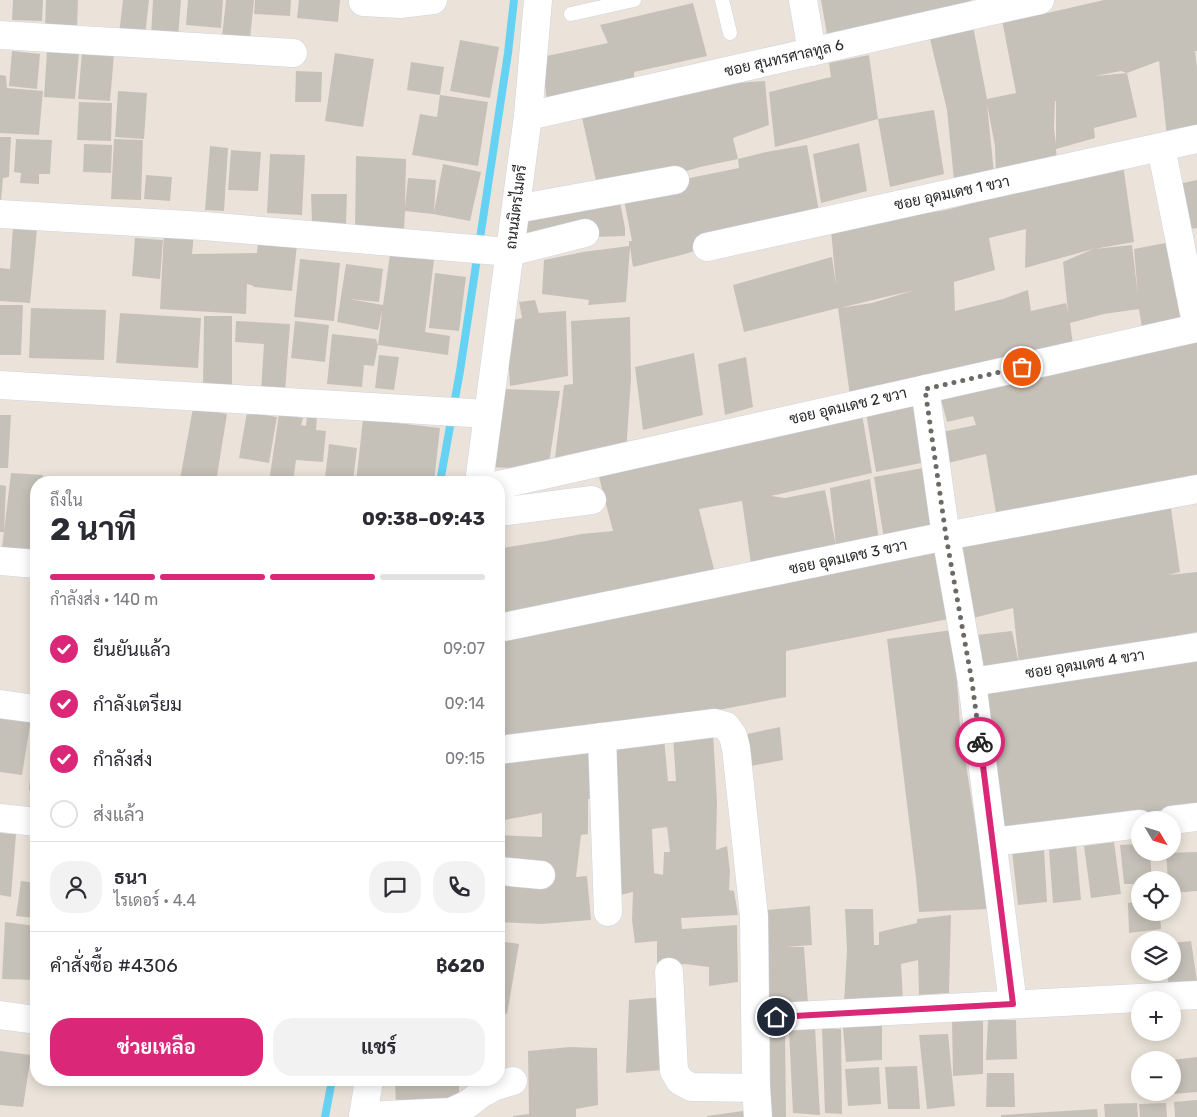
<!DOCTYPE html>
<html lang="th">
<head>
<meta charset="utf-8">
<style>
	body { margin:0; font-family:Rubik,Sarabun,sans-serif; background:#f2f2f3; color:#2b2b33; height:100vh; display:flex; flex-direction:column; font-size:19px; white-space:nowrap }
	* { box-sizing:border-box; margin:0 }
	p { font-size:16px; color:#7c7c81 }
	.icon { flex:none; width:28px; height:28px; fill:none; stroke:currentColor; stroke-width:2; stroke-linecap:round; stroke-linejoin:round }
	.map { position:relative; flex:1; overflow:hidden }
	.panel { position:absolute; left:30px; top:476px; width:475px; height:610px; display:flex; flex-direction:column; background:#fff; border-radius:20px; box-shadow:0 2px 12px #0003 }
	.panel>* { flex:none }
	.needle { width:32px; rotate:128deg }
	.controls { position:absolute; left:1131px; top:811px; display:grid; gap:10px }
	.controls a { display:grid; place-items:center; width:50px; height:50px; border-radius:50%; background:#fff; box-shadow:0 2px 12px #0003; font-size:25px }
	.pin { position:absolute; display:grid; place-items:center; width:42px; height:42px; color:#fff; margin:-21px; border:2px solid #fff; border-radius:50%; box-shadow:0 1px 5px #0007 }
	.courier { position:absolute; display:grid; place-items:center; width:50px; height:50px; margin:-25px; border:4px solid #db2777; border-radius:50%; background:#fff; color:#222; box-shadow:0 1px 6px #0007 }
	.head em { font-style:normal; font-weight:700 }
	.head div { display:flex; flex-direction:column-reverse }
	.head { display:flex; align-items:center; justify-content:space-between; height:85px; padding:0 20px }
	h1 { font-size:32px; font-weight:700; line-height:38px }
	.bar { display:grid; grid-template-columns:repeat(4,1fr); gap:8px 5px; align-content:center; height:60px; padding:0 20px }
	.bar i { height:6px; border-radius:4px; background:#e1e1e2 }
	.bar .current { background:#db2777 }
	.bar p { grid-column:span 4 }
	.line { display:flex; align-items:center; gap:12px; padding:0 20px; border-top:1px solid #e1e1e2 }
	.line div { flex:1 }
	.round { display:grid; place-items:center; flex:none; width:52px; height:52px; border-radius:20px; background:#f2f2f3 }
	ol { padding:0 20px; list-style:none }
	li { display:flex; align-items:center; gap:15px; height:55px }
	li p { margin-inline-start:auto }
	li .icon { padding:5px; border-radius:50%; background:#db2777; color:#fff; stroke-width:4 }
	li:last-child { color:#7c7c81 }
	li i { width:28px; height:28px; border:2px solid #e1e1e2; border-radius:50% }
	.button { display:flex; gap:10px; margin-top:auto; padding:10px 20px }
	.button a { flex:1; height:58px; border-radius:20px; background:#db2777; color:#fff; font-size:20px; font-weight:700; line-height:58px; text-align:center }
	.button a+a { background:#f2f2f3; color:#2b2b33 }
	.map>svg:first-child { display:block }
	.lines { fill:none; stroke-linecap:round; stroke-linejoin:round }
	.stream { stroke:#66d2f3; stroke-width:8 }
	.building { fill:#c6c1b8; fill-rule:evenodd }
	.service-casing { stroke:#ced3e2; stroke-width:15 }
	.minor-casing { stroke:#ced3e2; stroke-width:29 }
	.service { stroke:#fff; stroke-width:14 }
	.minor { stroke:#fff; stroke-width:28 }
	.done { stroke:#6c6966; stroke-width:5; stroke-dasharray:0 9 }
	.route { stroke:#db2777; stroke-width:6 }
	.labels { text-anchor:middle; stroke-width:4.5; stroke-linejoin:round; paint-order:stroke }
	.street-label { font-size:15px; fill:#282828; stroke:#fff }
</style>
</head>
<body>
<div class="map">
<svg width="1197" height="1117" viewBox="0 0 1197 1117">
	<rect width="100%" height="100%" fill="#ebe3d9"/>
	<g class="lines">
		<g class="stream">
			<path d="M440,482L460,371L508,53L514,0"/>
			<path d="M325,1117L332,1080"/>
		</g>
	</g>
	<g class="building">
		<path d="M13,0H43L42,21L12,20Z"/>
		<path d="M46,0H78L77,28L45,27Z"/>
		<path d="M123,0H149L145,36L119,34Z"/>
		<path d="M153,0H181L178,38L151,36Z"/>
		<path d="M188,0H223L221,28L186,25Z"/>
		<path d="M226,0H254L250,39L222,36Z"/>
		<path d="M255,0H291L290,16L254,14Z"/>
		<path d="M299,0H340L338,22L297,18Z"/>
		<path d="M821,0H971L972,8L828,40Z"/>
		<path d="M1104,0H1197V51H1195L1197,67V128L1167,137L1159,61L1127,73L1137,117L1094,128L1095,138L1056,149L1057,164L996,179L995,146L987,104L994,173L954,180L947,110L930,39L973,26L987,99L1016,93L1002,20L1043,14ZM1121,71L1127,73L1095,76ZM1055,101H1056V144L1054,128Z"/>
		<path d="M693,3L707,56L634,72V80L547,103L542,57L608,43L600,25Z"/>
		<path d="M460,40L499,47L490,98L450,91Z"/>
		<path d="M12,51L40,54L37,89L9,86Z"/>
		<path d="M47,51L79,53L75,99L44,97Z"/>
		<path d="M82,52L114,54L110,101L78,99Z"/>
		<path d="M335,53L374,59L363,127L325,121Z"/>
		<path d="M869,55L878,119L775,147L769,92L831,77L829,63Z"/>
		<path d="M411,62L444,67L440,95L407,90Z"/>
		<path d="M296,71L322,72L321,102H295Z"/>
		<path d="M0,75L6,76L7,88L43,91L39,135L0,133Z"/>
		<path d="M765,81L769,125L733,138L738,159L766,152L807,145L820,217L746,234L685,254L633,267L630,247L626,302L588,305L589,300L542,294L544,260L583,252L629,246V241H632L623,195L675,181L739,168L738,159L700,167L666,177L598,190L581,113L723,84Z"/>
		<path d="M118,91L147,93L144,139L115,137Z"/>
		<path d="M440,95L488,102L478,166L412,155L420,114L437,117Z"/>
		<path d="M79,102L112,103L111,141L77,140Z"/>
		<path d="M934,110L944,174L890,187L878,119Z"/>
		<path d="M0,137H11L9,177L3,178L1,201H0Z"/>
		<path d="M16,139L52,140L50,174H39V184L20,183L21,173L14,172Z"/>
		<path d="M114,139L143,140L141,200L111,199Z"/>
		<path d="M859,143L867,191L821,203L813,154Z"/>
		<path d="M84,144L112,145L111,173L83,172Z"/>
		<path d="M210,146L228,148L224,211L205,210Z"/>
		<path d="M231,150L261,152L258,191L228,190Z"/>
		<path d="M270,154L305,155L302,215L267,213Z"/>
		<path d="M356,156L406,159L405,207L408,178L436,180L434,212L443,164L481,172L470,221L433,214L405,211L404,229L355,228Z"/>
		<path d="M1123,164L1134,242L1094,249L1132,245L1138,296L1134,249L1176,241L1191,319L1143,334L1139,309L1104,314L1070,323L1073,344L850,396L838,308L744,332L733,285L832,257L836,285L831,230L876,224L915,215L946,210ZM1026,229L1025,268L1093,249L1063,262L1068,312L1066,303L1031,311L1028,290L1003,299L955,311L954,282L995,270L989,238ZM912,291L872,303L840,308L885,297Z"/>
		<path d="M146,175L172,177L170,201L144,199Z"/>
		<path d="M1197,180V228L1182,230L1174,185Z"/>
		<path d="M311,194H347L346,224H312Z"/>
		<path d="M619,197L625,228V236L591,237L527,244L522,218Z"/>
		<path d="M13,227L37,229L30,303L0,301V268L10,269Z"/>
		<path d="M164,232L194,233L192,254L257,253L258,242L297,245L292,291L253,287L254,286L247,284L246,314L160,309Z"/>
		<path d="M135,238L163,240L160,279L132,276Z"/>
		<path d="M390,254L434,260L425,332L450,336L448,355L378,345L374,366L364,365L362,387L327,384L332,334L376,339L378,345L382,311L378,330L337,322L346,264L383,269L379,302L349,299L383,305Z"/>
		<path d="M300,259L340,263L334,321L294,317Z"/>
		<path d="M435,273L466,277L459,331L429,328Z"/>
		<path d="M535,300L539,313L566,311L568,376L510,386L506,322L522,318L519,302Z"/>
		<path d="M0,305H23L21,355H0Z"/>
		<path d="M31,308L106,310L104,360L29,358Z"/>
		<path d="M120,313L201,318L198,368L116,363Z"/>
		<path d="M204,316H232V386H203Z"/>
		<path d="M630,317L631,379L626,452L554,466L564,385L573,384L571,321Z"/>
		<path d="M236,321L290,324L285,392L261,391L264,344L235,342Z"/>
		<path d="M295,321L329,325L325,362L291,358Z"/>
		<path d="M1197,338V477L997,519L986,454L948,463L942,432L976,425L973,416L947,422L940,395Z"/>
		<path d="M694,353L703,415L643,430L635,367Z"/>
		<path d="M379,355L399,357L394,390L375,388Z"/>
		<path d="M746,357L753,407L725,415L718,364Z"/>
		<path d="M503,389L560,391L548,470L489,467Z"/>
		<path d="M915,402L926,462L876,472L866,413Z"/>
		<path d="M193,408L227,414L216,482H203L180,479Z"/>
		<path d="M247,412L277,417L269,463L239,458Z"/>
		<path d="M279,414L303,418L301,425L306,426L307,416L317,417L316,430L326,431L323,462L296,460L293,482H269Z"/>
		<path d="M862,414L872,473L771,496L785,498L825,490L836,546L830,488L870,479L879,540L751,564L742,501L699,509L715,573L499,617V550L508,547L546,541L581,534L613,531L599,477L690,454Z"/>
		<path d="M0,415H11L8,468H0Z"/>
		<path d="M363,419L440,428L434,482H356Z"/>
		<path d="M329,444L357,448L353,481L325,478Z"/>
		<path d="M923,468L936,529L884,539L874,477Z"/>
		<path d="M11,473L43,475L42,482H36V549L2,548Z"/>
		<path d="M0,485L6,486L4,532H0Z"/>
		<path d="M1170,501L1180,572L1168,575L1197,572V632L974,675L967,636L1012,631L1019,664L1013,608L969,619L955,543Z"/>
		<path d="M940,546L954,618L786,651V697L682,717L499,740V635Z"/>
		<path d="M952,630L958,694L960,727L989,909L919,912L916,878L887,639Z"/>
		<path d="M1197,656V804L1152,812L1083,818L996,830L978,691Z"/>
		<path d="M0,718L31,719L22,775L0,772Z"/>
		<path d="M780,727L783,760L751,766L747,734Z"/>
		<path d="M713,733L717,801L716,850L727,846L730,871L729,890L734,891L738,915L681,918L682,929L737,925L738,982L709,986V967L685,964L657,967V941L635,943L632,920L633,892L612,897L610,744L664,738L668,781H676L673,736ZM667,827L670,852H664L663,875L654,873L652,829Z"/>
		<path d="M34,735H36V790H29Z"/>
		<path d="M592,749V799H588V834L581,835L576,877L587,876L591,920L542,924L499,922V835L542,837V813L499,821V756Z"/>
		<path d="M0,833L16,834L11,897L0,895Z"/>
		<path d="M1114,842L1121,894L1091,898L1084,846Z"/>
		<path d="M1140,844V852H1150L1152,880H1140V884H1124L1120,845Z"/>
		<path d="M1076,845L1081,900L1053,903L1049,850Z"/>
		<path d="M1044,849L1047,902L1018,905L1012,851Z"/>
		<path d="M1197,852V891L1172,893V880H1168L1166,853Z"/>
		<path d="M21,881L36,883V918L16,916Z"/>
		<path d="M1140,901V912H1160L1161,929L1129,933L1128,903Z"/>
		<path d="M810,906L812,945L785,947H804L808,1003L761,1005L758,911Z"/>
		<path d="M845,909H873L874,945H879V932L917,923V919L951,915L949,993L919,995L918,960L901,964L903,1000L844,1003L847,950Z"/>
		<path d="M5,922L36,926V980L2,979Z"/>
		<path d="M499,941L519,944L507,1014L499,1011Z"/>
		<path d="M1191,941L1197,981L1169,986L1167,972H1172V943Z"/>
		<path d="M663,997L662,1070L626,1073L629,1000Z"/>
		<path d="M952,1020L983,1021V1074L953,1076Z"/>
		<path d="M988,1020H1016L1017,1059L986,1060Z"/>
		<path d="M882,1023V1060L846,1062L843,1028Z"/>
		<path d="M815,1028L820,1115L793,1113L789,1031Z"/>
		<path d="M822,1028L841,1029L842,1114L825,1113Z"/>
		<path d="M785,1033L786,1117H765L763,1034Z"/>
		<path d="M948,1034L955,1106L927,1109L919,1035Z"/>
		<path d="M570,1047L597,1048L598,1105L576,1109V1117H513V1116L529,1114L528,1051Z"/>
		<path d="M0,1051L31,1055L23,1107L0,1105Z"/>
		<path d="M1197,1057V1092L1174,1094L1172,1060Z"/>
		<path d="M917,1066L920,1109H888L885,1067Z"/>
		<path d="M879,1067L881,1104L848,1106L845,1069Z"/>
		<path d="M987,1073H1014L1015,1107H986Z"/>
		<path d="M395,1080H459V1106L396,1107Z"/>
		<path d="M1197,1100V1117H1175L1174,1102Z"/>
		<path d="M1137,1103L1138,1117H1105L1104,1104Z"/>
		<path d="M1166,1103L1167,1117H1140L1139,1104Z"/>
		<path d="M1097,1109L1098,1117H1001V1115Z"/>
		<path d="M750,1110V1117H707V1116Z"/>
	</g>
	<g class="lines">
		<defs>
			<g id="service">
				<path d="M722,0L730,33"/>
				<path d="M571,14L634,0"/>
			</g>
			<g id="minor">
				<path d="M803,0L812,52"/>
				<path d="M363,2L400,4L433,0"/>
				<path d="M0,35L293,53"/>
				<path d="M528,116L1040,0"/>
				<path d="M516,209L675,180"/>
				<path d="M0,214L204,226L510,252L585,233"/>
				<path d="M707,247L1197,139"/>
				<path d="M0,385L488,414"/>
				<path d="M925,389L946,536L972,682L1013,1004"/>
				<path d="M479,482L528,116L538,0"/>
				<path d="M499,485L1197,328L1161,147"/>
				<path d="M499,512L592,500"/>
				<path d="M0,561L36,564"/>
				<path d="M499,628L946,536L1197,489"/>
				<path d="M972,682L1197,647"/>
				<path d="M0,704L36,709"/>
				<path d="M602,737L608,912"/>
				<path d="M499,750L715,723L726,726L733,736L736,748L754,916L756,1088L758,1117"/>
				<path d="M0,818L36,822"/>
				<path d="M1172,820L1197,817"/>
				<path d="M993,842L1140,824"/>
				<path d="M499,871L541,875"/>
				<path d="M669,972L674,1071L680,1081L691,1087L756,1088"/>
				<path d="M0,1015L36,1020"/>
				<path d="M756,1018L1197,995"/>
				<path d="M363,1116L451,1112L468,1104L481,1094L496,1086L513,1081"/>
				<path d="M363,1117L369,1080"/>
			</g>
		</defs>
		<use href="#service" class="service-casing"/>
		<use href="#minor" class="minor-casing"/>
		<use href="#service" class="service"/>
		<use href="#minor" class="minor"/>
	</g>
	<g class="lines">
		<path class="done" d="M980,742L972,682L946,536L925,389L1022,367"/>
		<path class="route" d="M776,1017L1013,1004L980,742"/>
	</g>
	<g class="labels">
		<g class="street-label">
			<text transform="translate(784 58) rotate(-13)" y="5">ซอย สุนทรศาลทูล 6</text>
			<text transform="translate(952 193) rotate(-12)" y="5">ซอย อุดมเดช 1 ขวา</text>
			<text transform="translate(516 207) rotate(-83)" y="5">ถนนมิตรไมตรี</text>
			<text transform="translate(848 406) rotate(-13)" y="5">ซอย อุดมเดช 2 ขวา</text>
			<text transform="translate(848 557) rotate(-12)" y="5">ซอย อุดมเดช 3 ขวา</text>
			<text transform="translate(1085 664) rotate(-9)" y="5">ซอย อุดมเดช 4 ขวา</text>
		</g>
	</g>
</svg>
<div class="controls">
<a><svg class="needle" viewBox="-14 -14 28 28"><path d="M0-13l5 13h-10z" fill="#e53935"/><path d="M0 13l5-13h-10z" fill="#7c7c81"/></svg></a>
<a><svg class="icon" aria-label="locate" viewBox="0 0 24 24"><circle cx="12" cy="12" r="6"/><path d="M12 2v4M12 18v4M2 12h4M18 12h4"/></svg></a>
<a><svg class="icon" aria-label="layers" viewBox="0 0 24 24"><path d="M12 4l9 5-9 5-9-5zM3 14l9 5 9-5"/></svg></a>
<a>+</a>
<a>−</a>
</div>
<div class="pin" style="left:1022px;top:367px;background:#ea580c"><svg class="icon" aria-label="bag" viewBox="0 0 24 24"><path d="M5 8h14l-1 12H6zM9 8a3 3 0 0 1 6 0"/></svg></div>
<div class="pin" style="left:776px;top:1017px;background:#1f2937"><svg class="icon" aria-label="home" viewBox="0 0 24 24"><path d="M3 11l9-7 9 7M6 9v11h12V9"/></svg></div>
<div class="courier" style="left:980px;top:742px"><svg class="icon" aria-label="bike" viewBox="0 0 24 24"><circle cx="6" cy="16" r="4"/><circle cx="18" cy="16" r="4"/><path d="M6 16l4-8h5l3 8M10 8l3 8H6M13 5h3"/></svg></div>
<section class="panel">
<div class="head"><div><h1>2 นาที</h1><p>ถึงใน</p></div><em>09:38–09:43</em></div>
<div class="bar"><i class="current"></i><i class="current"></i><i class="current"></i><i></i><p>กำลังส่ง · 140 m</p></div>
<ol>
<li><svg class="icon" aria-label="check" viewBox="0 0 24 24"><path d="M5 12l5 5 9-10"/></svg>ยืนยันแล้ว<p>09:07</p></li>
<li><svg class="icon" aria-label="check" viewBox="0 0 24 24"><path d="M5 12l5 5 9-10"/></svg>กำลังเตรียม<p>09:14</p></li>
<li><svg class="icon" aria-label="check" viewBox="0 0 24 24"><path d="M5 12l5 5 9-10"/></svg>กำลังส่ง<p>09:15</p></li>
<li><i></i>ส่งแล้ว</li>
</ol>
<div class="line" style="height:90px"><a class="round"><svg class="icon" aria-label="person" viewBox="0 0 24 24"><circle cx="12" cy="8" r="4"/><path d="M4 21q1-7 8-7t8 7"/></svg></a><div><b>ธนา</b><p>ไรเดอร์ · 4.4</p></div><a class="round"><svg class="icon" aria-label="chat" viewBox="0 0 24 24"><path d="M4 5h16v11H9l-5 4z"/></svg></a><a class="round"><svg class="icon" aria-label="phone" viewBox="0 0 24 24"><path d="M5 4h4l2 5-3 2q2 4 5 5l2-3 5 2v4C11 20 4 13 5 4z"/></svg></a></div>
<div class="line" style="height:65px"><div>คำสั่งซื้อ #4306</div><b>฿620</b></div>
<div class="button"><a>ช่วยเหลือ</a><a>แชร์</a></div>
</section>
</div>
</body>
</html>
